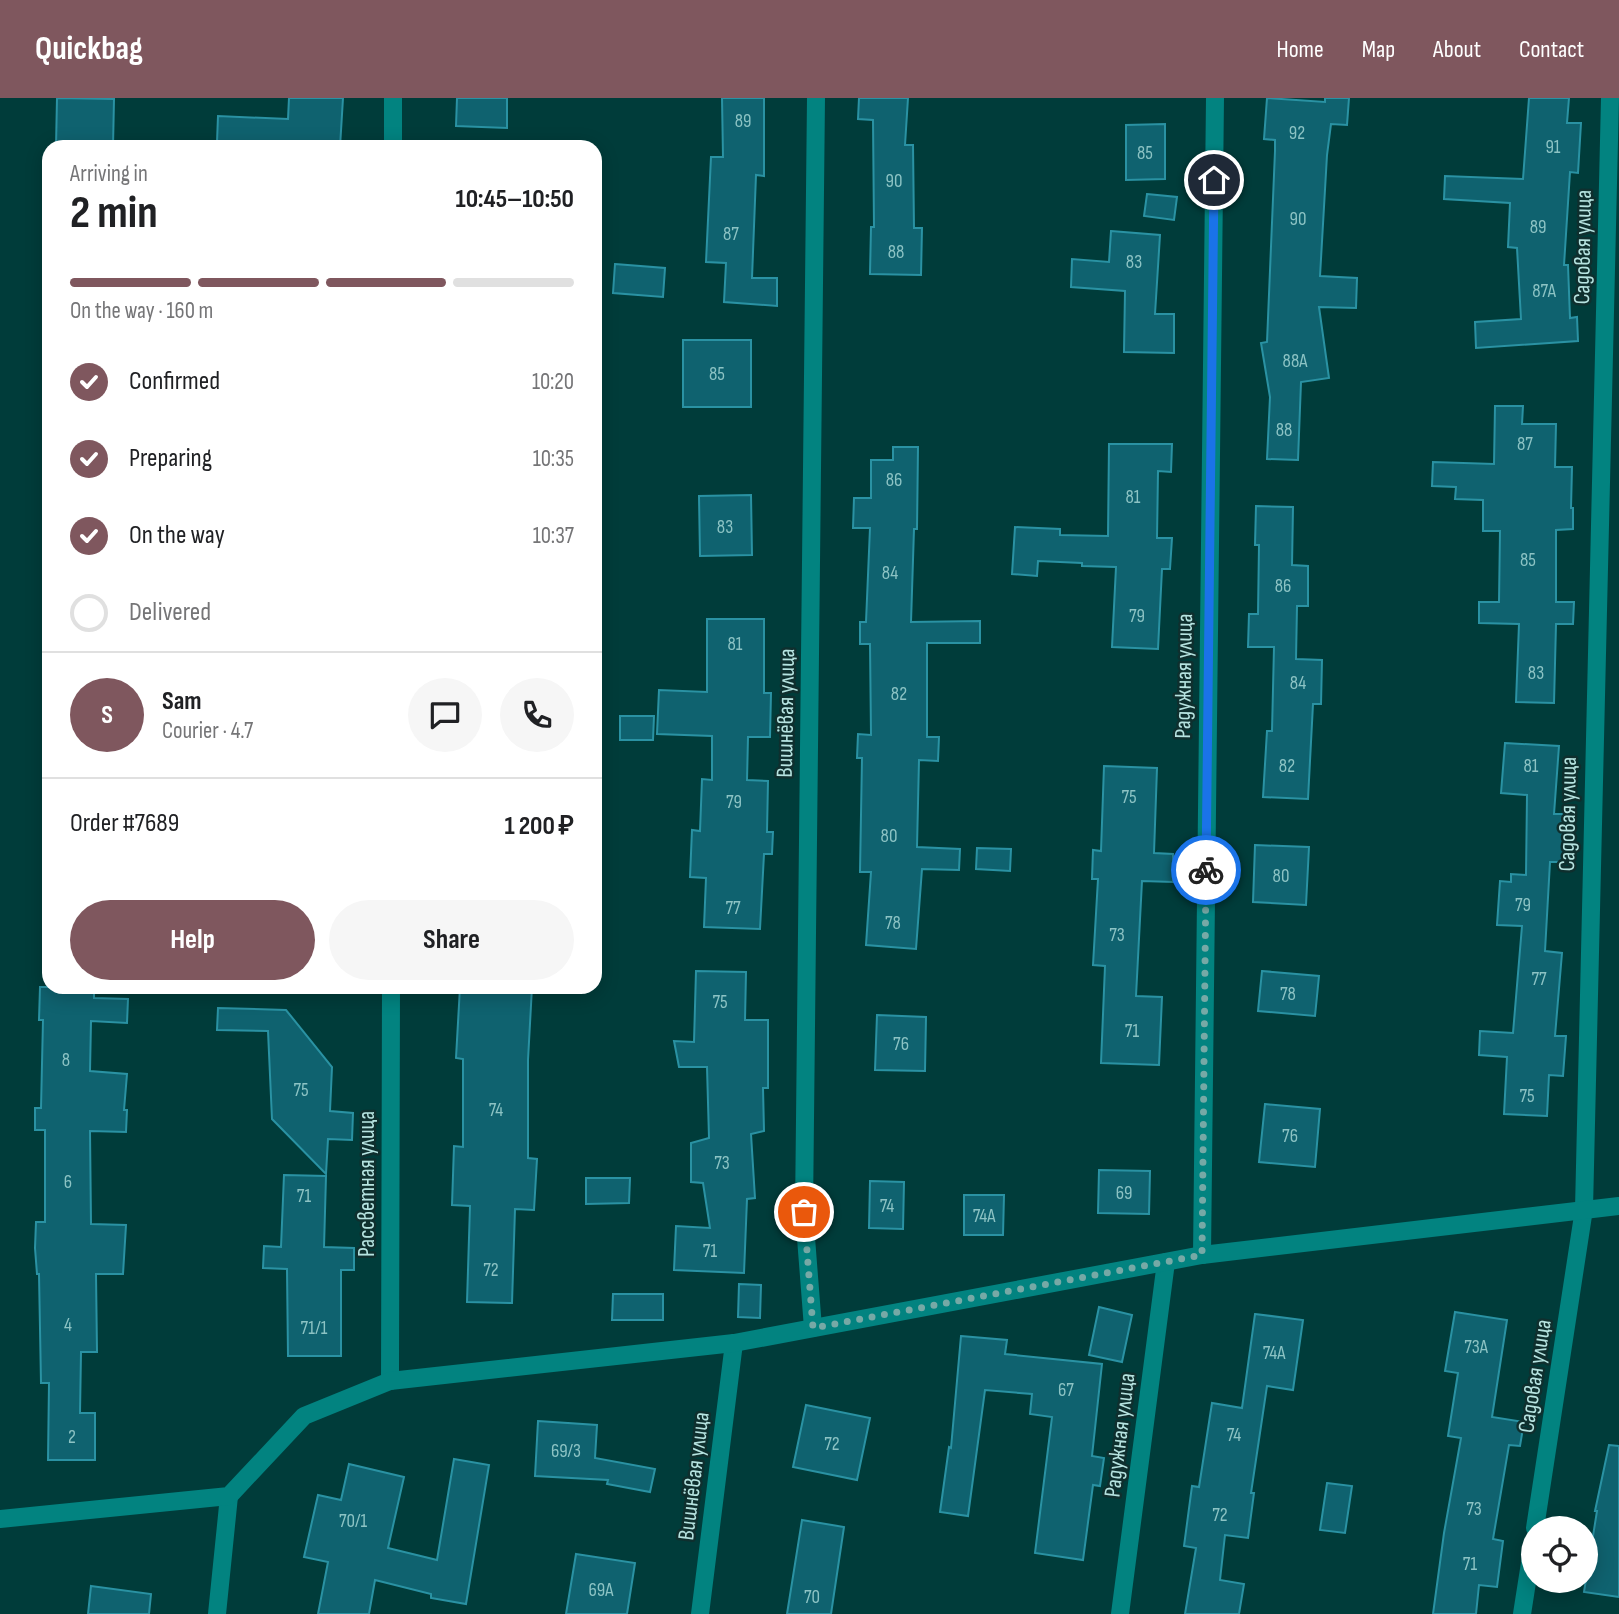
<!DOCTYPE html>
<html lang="en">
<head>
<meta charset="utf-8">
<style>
	body { margin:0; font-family:"Sofia Sans Condensed",sans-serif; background:#f6f6f6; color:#202124; height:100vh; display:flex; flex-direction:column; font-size:26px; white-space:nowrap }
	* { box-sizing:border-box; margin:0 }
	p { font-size:23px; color:#757577 }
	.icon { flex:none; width:38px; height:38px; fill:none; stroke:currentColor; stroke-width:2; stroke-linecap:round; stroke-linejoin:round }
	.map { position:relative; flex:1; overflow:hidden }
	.panel { position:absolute; left:42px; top:42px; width:560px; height:854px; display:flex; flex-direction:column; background:#fff; border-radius:21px; box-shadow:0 4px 18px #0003 }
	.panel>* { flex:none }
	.buttons { position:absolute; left:1521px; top:1418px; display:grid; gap:14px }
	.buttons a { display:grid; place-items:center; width:77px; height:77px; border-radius:50%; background:#fff; box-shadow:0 4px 18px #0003; font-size:35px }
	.pin { position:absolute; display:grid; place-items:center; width:60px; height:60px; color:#fff; margin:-30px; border:4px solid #fff; border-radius:50%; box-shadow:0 2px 7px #0007 }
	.courier { position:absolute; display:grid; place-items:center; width:70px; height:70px; margin:-35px; border:5px solid #1a73e8; border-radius:50%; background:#fff; color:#222; box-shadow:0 2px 9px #0007 }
	.headline em { font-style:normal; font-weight:700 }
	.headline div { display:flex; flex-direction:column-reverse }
	.headline { display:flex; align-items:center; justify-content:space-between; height:119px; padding:0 28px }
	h1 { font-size:46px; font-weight:700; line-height:52px }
	.bar { display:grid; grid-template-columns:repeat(4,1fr); gap:10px 7px; align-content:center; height:84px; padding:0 28px }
	.bar i { height:9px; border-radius:5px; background:#e0e0e0 }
	.bar .selected { background:#7f575e }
	.bar p { grid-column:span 4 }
	.line { display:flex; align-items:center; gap:18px; padding:0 28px; border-top:2px solid #e0e0e0 }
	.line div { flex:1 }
	.round { display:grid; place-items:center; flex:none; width:74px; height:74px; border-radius:37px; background:#f6f6f6 }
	ol { padding:0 28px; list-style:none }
	li { display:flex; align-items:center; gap:21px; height:77px }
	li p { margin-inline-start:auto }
	li .icon { padding:7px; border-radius:50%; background:#7f575e; color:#fff; stroke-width:4 }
	li:last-child { color:#757577 }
	li i { width:38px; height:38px; border:4px solid #e0e0e0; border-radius:50% }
	.action { display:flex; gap:14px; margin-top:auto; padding:14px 28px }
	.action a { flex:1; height:80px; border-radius:42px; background:#7f575e; color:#fff; font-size:28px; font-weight:700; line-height:80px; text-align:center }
	.action a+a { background:#f6f6f6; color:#202124 }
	header { display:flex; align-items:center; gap:42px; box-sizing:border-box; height:98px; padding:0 35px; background:#7f575e; color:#fff }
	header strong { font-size:33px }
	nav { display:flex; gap:38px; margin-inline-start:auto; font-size:24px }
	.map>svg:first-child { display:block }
	.building { fill:#0f626f; stroke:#2a92a3; stroke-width:2 }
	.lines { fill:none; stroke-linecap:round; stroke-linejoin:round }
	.street { stroke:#028380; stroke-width:18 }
	.secondary { stroke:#028380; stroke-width:18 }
	.done { stroke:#76a9a6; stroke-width:7; stroke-dasharray:0 12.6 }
	.route { stroke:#1a73e8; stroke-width:9 }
	.labels { text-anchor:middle; stroke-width:5; stroke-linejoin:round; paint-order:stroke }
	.number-label { font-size:19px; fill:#8cc3c4 }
	.street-label { font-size:23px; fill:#b6e3e0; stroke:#0f2f2e }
</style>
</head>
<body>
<header>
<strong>Quickbag</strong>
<nav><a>Home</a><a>Map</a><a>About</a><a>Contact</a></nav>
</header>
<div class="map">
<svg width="1619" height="1516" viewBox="0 0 1619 1516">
	<rect width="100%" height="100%" fill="#003c3a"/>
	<g class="building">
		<path d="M57,0L114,1L113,49H56Z"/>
		<path d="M289,0H343L340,49H297L217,44L218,18L288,21Z"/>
		<path d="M457,0H507V30L456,28Z"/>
		<path d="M722,0H764V78L756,77L752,180H777V208L724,204L726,165L706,164L711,59H723Z"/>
		<path d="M859,0H908L905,47H913L914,130H922L921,177L870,176L871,129H874L873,22L858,21Z"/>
		<path d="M1267,0L1325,4V0H1349L1347,27L1331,26L1327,57L1320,178L1357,180L1356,210L1319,209L1329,280L1301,284L1298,362L1267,361L1270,299L1261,245L1267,244L1275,53V42L1264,41Z"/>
		<path d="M1529,0H1569L1567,25H1581L1578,75L1570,74L1564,167H1568L1570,220L1577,219L1578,243L1476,250L1475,224L1521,221L1517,150L1508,149L1510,105L1444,101L1445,78L1523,81Z"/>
		<path d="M1165,26V81L1126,82V27Z"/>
		<path d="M1147,96L1177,99L1174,122L1144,118Z"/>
		<path d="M1111,133L1160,137L1155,216H1174V255L1124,254L1125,193L1071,189L1072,161L1109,164Z"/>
		<path d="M615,166L665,170L663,199L613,195Z"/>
		<rect x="683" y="242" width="68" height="67"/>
		<path d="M1495,308H1523L1522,326H1556L1555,369H1572L1571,410H1573V431L1556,432V504H1574L1573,526H1556L1554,605L1516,604L1519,526L1479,525V504H1499L1500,433H1483V402L1455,401L1456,389L1432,388L1433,364L1494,366Z"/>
		<path d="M1109,346H1172L1171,374L1158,373L1157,440H1172L1170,471H1162L1158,551L1112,549L1116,469L1082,468V465L1038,463L1037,478L1012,476L1015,429L1060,431V437L1108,438Z"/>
		<path d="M893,349H918L917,431H914L911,524L980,523V545H927V639H939L938,663L919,662L917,749L960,751L959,772L922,771L916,851L866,847L871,774H860L862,660H857L858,636L871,637L870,546H860V524H866L870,430H853L854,400H871V362H893Z"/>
		<path d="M751,397L752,457L700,458L699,398Z"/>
		<path d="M1256,408L1293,409L1292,467L1308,468V508H1297L1296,561L1322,562L1321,606H1313L1308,701L1263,699L1267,633H1272L1274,549H1248L1249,516H1258L1259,447H1255Z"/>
		<path d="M707,521H764V595H771L770,639H748L747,682L768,683L767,734H773L772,756H764L760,831L704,829L706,780L690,779L692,732L700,733L702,681L712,682V638L657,636L659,592L707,594Z"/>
		<path d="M620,618H654L653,642H620Z"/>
		<path d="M1505,645L1559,648L1554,716H1567L1566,764H1550L1545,853L1562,855L1555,938H1566L1563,978L1549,977L1547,1018L1504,1016L1507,959L1479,957L1480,933L1513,935L1522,828L1497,827L1500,783L1511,784V776L1526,777L1527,697L1501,695Z"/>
		<path d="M1104,668L1157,670L1154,755L1173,756V784L1142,783L1136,898L1162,899L1159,967L1101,965L1105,868L1093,867L1098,781H1092L1093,752L1101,753Z"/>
		<path d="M1255,747L1309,749L1306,807L1253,804Z"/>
		<path d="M977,750L1011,751L1010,773L976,771Z"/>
		<path d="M696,873L746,874L745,922H768V990H763L764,1033L751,1036L755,1100L747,1101L744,1175L674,1172L676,1128L710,1130L703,1085L691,1084V1045L709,1040L707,969H679L674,943L694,944Z"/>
		<path d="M1262,873L1319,878L1315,918L1258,913Z"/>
		<path d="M40,889H94V900L128,901L127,925L91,923L90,973L127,976L124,1012H127L126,1034L90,1033L91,1126L126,1127L123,1176H96L97,1254H81L80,1315H95V1362H48L49,1285H41L39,1176H37L35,1150L36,1124H45V1032H35V1010H41L43,922H39Z"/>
		<path d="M460,889H532L528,962V1060L537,1061L534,1112L515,1111L512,1205L467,1204L470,1108L452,1107L454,1048L463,1049V961L456,960Z"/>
		<path d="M218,910L286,912L332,969L330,1013L353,1015L352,1042L328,1041L326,1076L272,1021L268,933L217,932Z"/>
		<path d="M877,917L926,919L925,973L875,972Z"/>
		<path d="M1265,1006L1320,1011L1315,1069L1259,1064Z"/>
		<path d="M1099,1072L1150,1073L1149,1116L1098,1115Z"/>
		<path d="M284,1077L326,1078L324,1149L354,1150V1172H341V1258H288L287,1171L263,1170L264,1148L281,1149Z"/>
		<path d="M586,1080H630L629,1105L586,1106Z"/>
		<path d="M870,1083L904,1084L903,1131L869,1130Z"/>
		<path d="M964,1097H1004L1003,1137H964Z"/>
		<path d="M739,1186L761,1187L760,1220L738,1219Z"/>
		<path d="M613,1196H663V1222H612Z"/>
		<path d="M1099,1209L1132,1217L1122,1264L1089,1257Z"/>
		<path d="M1455,1214L1507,1222L1492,1319L1524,1324L1520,1348L1509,1347L1493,1441L1503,1443L1497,1489L1479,1487L1476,1516H1433L1444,1435L1461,1340L1448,1338L1458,1275L1445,1273Z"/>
		<path d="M1255,1216L1303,1222L1293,1292L1267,1288L1251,1395H1254L1248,1440L1225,1437L1220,1482L1244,1486L1239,1516H1185L1196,1450L1184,1448L1192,1388L1199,1389L1212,1305L1242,1310Z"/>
		<path d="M961,1238L1007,1242L1005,1256L1102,1266L1092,1358L1104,1360L1100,1388L1093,1387L1083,1462L1035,1455L1052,1319L1030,1316L1032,1296L985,1292L968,1418L940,1414L949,1349L951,1350Z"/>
		<path d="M806,1307L870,1320L857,1382L793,1369Z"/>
		<path d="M538,1323L597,1327L595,1360L655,1371L650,1394L607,1386L608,1382L535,1378Z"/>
		<path d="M1609,1347L1619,1348V1499L1584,1494L1597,1413H1595Z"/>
		<path d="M454,1361L489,1367L466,1506L431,1500V1496L375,1482L369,1516H318L328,1464L304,1459L318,1397L341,1402L349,1366L404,1379L388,1450L437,1462Z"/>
		<path d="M1327,1385L1352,1388L1345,1435L1320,1432Z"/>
		<path d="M802,1422L844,1429L831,1516H787Z"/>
		<path d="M576,1456L635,1465L627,1516H566Z"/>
		<path d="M91,1488L151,1496L149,1516H88Z"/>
	</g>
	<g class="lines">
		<g class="street">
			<path d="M393,49V0"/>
			<path d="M1202,1157L1215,0"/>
			<path d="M813,1230L804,1114L816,0"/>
			<path d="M390,1283L391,889"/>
			<path d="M1535,1430L1584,1111L1610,0"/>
			<path d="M217,1516L229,1398"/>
			<path d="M700,1516L734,1245"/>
			<path d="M1120,1516L1166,1164"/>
			<path d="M1522,1516L1533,1446"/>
		</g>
		<path class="secondary" d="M0,1421L229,1398L304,1318L390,1283L734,1245L1202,1157L1619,1108"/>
	</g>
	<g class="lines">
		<path class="done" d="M804,1114L813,1230L1202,1157L1206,772"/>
		<path class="route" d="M1206,772L1214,82"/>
	</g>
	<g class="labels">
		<g class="number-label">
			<text x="743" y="29">89</text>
			<text x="1297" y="41">92</text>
			<text x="1553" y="55">91</text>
			<text x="1145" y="61">85</text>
			<text x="894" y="89">90</text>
			<text x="1298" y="127">90</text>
			<text x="1538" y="135">89</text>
			<text x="731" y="142">87</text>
			<text x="896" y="160">88</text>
			<text x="1134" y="170">83</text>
			<text x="1544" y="199">87А</text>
			<text x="1295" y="269">88А</text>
			<text x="717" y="282">85</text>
			<text x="1284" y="338">88</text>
			<text x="1525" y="352">87</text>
			<text x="894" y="388">86</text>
			<text x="1133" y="405">81</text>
			<text x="725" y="435">83</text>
			<text x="1528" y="468">85</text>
			<text x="890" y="481">84</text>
			<text x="1283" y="494">86</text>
			<text x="1137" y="524">79</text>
			<text x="735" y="552">81</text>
			<text x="1536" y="581">83</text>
			<text x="1298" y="591">84</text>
			<text x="899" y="602">82</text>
			<text x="1287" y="674">82</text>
			<text x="1531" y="674">81</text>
			<text x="1129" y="705">75</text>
			<text x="734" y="710">79</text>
			<text x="889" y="744">80</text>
			<text x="1281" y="784">80</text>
			<text x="1523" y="813">79</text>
			<text x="733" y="816">77</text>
			<text x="893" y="831">78</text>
			<text x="1117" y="843">73</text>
			<text x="1539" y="887">77</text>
			<text x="1288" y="902">78</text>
			<text x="720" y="910">75</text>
			<text x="1132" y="939">71</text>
			<text x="901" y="952">76</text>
			<text x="66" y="968">8</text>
			<text x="301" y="998">75</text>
			<text x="1527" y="1004">75</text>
			<text x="496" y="1018">74</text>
			<text x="1290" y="1044">76</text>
			<text x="722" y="1071">73</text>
			<text x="68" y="1090">6</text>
			<text x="1124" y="1101">69</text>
			<text x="304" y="1104">71</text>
			<text x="887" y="1114">74</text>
			<text x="984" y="1124">74А</text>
			<text x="710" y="1159">71</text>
			<text x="491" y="1178">72</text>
			<text x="68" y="1233">4</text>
			<text x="314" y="1236">71/1</text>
			<text x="1476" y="1255">73А</text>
			<text x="1274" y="1261">74А</text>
			<text x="1066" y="1298">67</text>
			<text x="1234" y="1343">74</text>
			<text x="72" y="1345">2</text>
			<text x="832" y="1352">72</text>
			<text x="566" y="1359">69/3</text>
			<text x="1474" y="1417">73</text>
			<text x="1220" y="1423">72</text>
			<text x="353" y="1429">70/1</text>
			<text x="1470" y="1472">71</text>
			<text x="601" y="1498">69А</text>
			<text x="812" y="1505">70</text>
		</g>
		<g class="street-label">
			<text transform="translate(1582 149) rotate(-89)" y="8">Садовая улица</text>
			<text transform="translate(1183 578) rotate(-89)" y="8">Радужная улица</text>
			<text transform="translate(785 615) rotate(-89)" y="8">Вишнёвая улица</text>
			<text transform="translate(1567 716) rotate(-89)" y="8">Садовая улица</text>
			<text transform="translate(366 1086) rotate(-90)" y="8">Рассветная улица</text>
			<text transform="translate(1534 1278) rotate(-81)" y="8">Садовая улица</text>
			<text transform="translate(1119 1337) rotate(-83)" y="8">Радужная улица</text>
			<text transform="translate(693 1378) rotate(-83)" y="8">Вишнёвая улица</text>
		</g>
	</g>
</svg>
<div class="buttons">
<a><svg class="icon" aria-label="locate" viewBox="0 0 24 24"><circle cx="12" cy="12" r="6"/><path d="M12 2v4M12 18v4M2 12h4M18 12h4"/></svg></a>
</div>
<div class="pin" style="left:804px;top:1114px;background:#ea580c"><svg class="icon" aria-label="bag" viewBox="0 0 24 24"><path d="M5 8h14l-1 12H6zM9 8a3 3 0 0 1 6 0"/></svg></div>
<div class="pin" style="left:1214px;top:82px;background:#1f2937"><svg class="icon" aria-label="home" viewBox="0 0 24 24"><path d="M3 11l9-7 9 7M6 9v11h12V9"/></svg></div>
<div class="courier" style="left:1206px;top:772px"><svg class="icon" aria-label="bike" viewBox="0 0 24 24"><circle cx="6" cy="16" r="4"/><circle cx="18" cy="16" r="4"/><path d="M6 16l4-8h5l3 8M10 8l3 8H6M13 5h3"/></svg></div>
<section class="panel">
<div class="headline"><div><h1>2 min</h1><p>Arriving in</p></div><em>10:45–10:50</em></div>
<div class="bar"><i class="selected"></i><i class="selected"></i><i class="selected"></i><i></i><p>On the way · 160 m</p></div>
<ol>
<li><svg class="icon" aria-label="check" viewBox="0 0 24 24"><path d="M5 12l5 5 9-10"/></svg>Confirmed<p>10:20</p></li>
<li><svg class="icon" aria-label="check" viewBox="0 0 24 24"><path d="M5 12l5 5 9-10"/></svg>Preparing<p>10:35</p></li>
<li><svg class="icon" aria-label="check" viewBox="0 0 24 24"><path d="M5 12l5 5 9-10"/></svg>On the way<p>10:37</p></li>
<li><i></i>Delivered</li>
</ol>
<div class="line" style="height:126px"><b class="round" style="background:#7f575e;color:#fff">S</b><div><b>Sam</b><p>Courier · 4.7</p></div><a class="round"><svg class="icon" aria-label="chat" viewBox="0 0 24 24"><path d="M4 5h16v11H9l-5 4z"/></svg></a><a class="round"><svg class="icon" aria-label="phone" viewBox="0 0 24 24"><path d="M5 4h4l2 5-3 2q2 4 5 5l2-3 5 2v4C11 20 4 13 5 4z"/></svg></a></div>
<div class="line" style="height:91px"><div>Order #7689</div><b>1 200 ₽</b></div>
<div class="action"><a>Help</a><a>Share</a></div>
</section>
</div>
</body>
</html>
